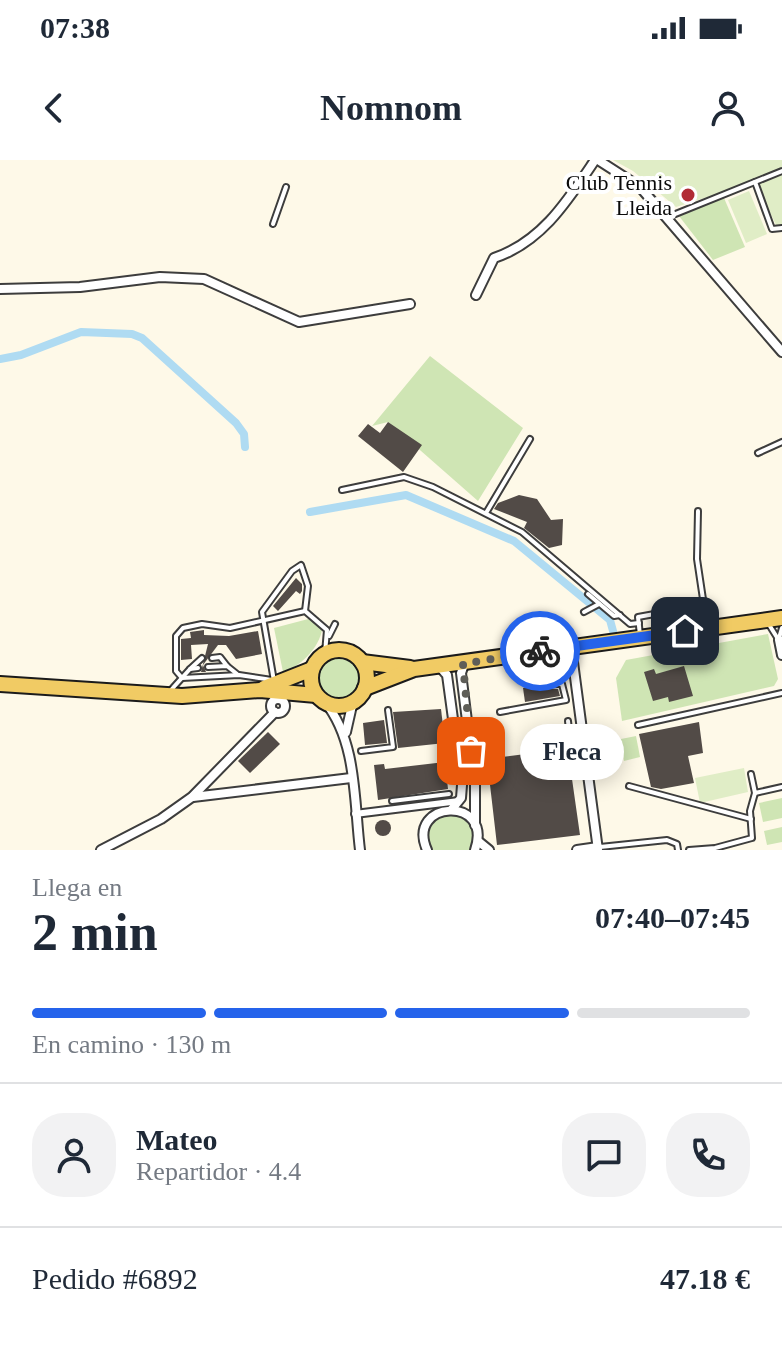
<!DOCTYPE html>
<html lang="es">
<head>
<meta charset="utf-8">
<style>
	body { margin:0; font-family:"Times New Roman",serif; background:#f2f2f3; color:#1f2937; height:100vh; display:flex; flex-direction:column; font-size:30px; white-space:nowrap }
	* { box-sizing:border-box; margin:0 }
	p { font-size:26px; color:#747a83 }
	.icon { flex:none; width:44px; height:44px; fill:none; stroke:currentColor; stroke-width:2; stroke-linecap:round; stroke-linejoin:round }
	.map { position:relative; height:690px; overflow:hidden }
	.sheet { display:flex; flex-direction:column; background:#fff; flex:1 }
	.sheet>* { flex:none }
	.pin { position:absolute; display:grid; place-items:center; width:68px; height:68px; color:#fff; margin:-34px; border-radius:16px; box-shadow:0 4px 12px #0006 }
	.courier { position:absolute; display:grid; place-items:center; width:80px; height:80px; margin:-40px; border:6px solid #2563eb; border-radius:50%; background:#fff; color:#222; box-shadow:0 2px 10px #0007 }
	.bubble { position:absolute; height:56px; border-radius:28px; background:#fff; box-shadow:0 4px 20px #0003; font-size:26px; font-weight:700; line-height:56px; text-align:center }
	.headline em { font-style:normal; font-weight:700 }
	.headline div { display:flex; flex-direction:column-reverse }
	.headline { display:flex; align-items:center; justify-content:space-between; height:136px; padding:0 32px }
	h1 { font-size:52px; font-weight:700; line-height:60px }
	.bar { display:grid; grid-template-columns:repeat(4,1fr); gap:12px 8px; align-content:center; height:96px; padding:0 32px }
	.bar i { height:10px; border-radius:6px; background:#e0e1e3 }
	.bar .on { background:#2563eb }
	.bar p { grid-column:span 4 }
	.line { display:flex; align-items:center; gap:20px; padding:0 32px; border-top:2px solid #e0e1e3 }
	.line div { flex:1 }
	.round { display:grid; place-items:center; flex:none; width:84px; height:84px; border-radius:32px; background:#f2f2f3 }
	.status { display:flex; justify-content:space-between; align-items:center; height:56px; padding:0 40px; background:#fff; direction:ltr }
	.status svg { height:22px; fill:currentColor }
	header { display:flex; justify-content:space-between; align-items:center; height:104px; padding:0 32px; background:#fff; font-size:36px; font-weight:700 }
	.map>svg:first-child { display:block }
	.green { fill:#cfe5b4 }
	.pitch { fill:#e0edc6 }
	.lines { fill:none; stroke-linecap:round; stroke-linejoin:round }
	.canal { stroke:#afdbf2; stroke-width:8 }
	.building { fill:#524b47 }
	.service-casing { stroke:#3d3d3d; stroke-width:8 }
	.pedestrian-casing { stroke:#3d3d3d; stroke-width:10 }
	.minor-casing { stroke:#3d3d3d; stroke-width:12 }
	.primary-casing { stroke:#1b1b1b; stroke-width:18 }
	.service { stroke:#fff; stroke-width:4 }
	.pedestrian { stroke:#fff; stroke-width:6 }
	.minor { stroke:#fff; stroke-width:8 }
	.primary { stroke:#f1cb64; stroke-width:14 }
	.done { stroke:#5f5e58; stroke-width:8; stroke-dasharray:0 14.4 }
	.route { stroke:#2563eb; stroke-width:10 }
	.poi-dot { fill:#b12b35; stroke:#fff; stroke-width:3 }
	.labels { text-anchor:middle; stroke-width:8; stroke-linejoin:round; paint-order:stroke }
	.poi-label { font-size:22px; fill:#0a0a0a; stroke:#fff; text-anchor:end }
</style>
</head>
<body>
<div class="status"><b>07:38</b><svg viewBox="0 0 49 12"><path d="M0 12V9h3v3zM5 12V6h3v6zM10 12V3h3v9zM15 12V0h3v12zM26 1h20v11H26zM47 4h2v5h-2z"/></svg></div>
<header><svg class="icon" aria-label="back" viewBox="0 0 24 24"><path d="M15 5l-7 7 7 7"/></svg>Nomnom<svg class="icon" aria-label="person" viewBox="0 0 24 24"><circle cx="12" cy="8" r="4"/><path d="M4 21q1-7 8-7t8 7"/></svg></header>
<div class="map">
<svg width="782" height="690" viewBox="0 0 782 690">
	<rect width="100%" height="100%" fill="#fef9e8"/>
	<g class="green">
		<path d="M724,38L745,87L713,100L679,56Z"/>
		<path d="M430,196L523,268L478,341L388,262L372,266Z"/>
		<path d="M312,458L322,469C320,487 300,507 283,512L274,468Z"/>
		<path d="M768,474L778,519L774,526L622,561L616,518L626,500Z"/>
		<circle cx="339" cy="518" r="23"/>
		<path d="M636,576L640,597L624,601L621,579Z"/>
		<path d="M782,638V658L763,662L759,643Z"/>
		<path d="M445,654C467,655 480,668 469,690H432C424,674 429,661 445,654Z"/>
		<path d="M782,667V682L767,685L764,671Z"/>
	</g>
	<g class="pitch">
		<path d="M613,0H782V65L777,67L755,22L676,47L633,11Z"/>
		<path d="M749,31L767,74L746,83L728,40Z"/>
		<path d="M744,608L748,632L700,643L695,618Z"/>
	</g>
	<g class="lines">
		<g class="canal">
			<path d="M0,199L21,195L81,172L132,174L142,178L236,263L244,274L245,287"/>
			<path d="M310,352L406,335L514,381L610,460L613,471"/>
		</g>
	</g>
	<g class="building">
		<path d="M388,262L422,285L403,312L358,276L368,264L380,273Z"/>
		<path d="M519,335L537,339L551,360L563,359L562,385L549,388L524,368L527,362L494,349L498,343Z"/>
		<path d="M296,418L302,424V431L300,434L296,431L278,451L273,446Z"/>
		<path d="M204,470V475L229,476L258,471L262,494L236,499L226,485H218L203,505L206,512H201L208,484L191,485L192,499L181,500V479L191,478L190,472Z"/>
		<path d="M684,506L693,536L669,542L668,537L653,541L644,512L654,509L656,514Z"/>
		<path d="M532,527L558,529L560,536L525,542L523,528Z"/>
		<path d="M441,549L445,583L398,588L393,552Z"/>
		<path d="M384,560L387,583L365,585L363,563Z"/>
		<path d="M699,562L703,593L688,596L694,623L661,629L651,627L639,574Z"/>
		<path d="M268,572L280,584L250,613L238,601Z"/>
		<path d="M567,584L580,675L497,685L487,599L557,590L556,585Z"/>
		<path d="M445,602L448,629L378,640L374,605L384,604L385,609Z"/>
		<circle cx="383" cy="668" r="8"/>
	</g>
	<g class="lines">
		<defs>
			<g id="service">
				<path d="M755,22L772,69L782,68"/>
				<path d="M668,57L782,11"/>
				<path d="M273,64L286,27"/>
				<path d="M758,293L782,282"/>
				<path d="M342,330L404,317L433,327L522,372L630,464L639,463"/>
				<path d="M698,351L697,399L707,466"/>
				<path d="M486,353L530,279"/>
				<path d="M588,434L614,456L620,455"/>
				<path d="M584,452L599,444"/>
				<path d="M768,463L778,479"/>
				<path d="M640,475L638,457L704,445"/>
				<path d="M329,476L335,464"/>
				<path d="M779,478L782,468"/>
				<path d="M212,498L220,497L227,506"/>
				<path d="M208,507L227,506L237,514"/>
				<path d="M190,509L202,498"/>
				<path d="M272,520L239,515L182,518L176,511V476L183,468L202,464L230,468L305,451L327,470L325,493"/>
				<path d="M274,521L262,452L292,411L301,405L308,426L305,451"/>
				<path d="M171,530L190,509L198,508"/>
				<path d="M500,552L566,540L562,524H536L529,518"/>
				<path d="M638,565L782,533"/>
				<path d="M467,566L492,567"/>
				<path d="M547,581L570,578L568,561"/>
				<path d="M361,591L393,587L388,550"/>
				<path d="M751,614L755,633L782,627"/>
				<path d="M629,626L751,659"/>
				<path d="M392,641L449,634"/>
				<path d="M600,687L667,680L677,684L678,690"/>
				<path d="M689,690L715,688L752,678L750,651L755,633"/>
			</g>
			<path id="pedestrian" d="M355,654L459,641"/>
			<g id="minor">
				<path d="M598,0L640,27L782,192"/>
				<path d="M0,129L80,127L160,117L204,119L299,162L410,144"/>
				<path d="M476,135L494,98C542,82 568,40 595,0"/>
				<path d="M779,480L782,495"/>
				<path d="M571,487L598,690"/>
				<path d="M465,502L461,513L475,625V665"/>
				<path d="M439,506L447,515L462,625L461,638L452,649"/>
				<circle cx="278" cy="546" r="7"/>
				<path d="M325,542C357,581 354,641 360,690"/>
				<path d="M346,572L353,541"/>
				<path d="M193,637L351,618"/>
				<path d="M478,681L489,690"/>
				<path d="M101,690L161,659L192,637L275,552"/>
				<path d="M427,690C405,640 494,635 475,690"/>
				<path d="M577,690L598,687"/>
			</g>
			<g id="primary">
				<circle cx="339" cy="518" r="28"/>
				<path d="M362,502L410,508"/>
				<path d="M0,524L182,536L260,530L316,535"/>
				<path d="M264,528L312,509"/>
				<path d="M365,528L414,509L782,458"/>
			</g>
		</defs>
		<use href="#service" class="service-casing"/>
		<use href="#pedestrian" class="pedestrian-casing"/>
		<use href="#minor" class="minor-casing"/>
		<use href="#primary" class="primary-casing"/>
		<use href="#service" class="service"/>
		<use href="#pedestrian" class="pedestrian"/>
		<use href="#minor" class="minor"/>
		<use href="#primary" class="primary"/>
	</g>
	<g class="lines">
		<path class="done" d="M471,591L463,504L540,491"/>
		<path class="route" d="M540,491L685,471"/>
	</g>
	<circle class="poi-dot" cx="688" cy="35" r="8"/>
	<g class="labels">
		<g class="poi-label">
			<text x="672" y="30">Club Tennis<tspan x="672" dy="25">Lleida</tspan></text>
		</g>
	</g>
</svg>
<div class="pin" style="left:471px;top:591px;background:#ea580c"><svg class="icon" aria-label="bag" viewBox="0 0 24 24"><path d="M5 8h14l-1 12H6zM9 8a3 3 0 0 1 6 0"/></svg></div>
<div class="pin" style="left:685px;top:471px;background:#1f2937"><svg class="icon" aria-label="home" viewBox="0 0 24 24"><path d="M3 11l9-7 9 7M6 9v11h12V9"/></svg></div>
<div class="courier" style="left:540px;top:491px"><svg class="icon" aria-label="bike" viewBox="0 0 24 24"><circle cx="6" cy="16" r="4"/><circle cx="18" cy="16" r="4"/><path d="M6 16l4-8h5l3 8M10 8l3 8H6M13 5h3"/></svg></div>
<div class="bubble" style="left:520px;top:564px;width:104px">Fleca</div>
</div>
<section class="sheet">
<div class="headline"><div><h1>2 min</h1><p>Llega en</p></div><em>07:40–07:45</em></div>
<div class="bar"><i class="on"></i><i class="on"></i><i class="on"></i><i></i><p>En camino · 130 m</p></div>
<div class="line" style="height:144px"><a class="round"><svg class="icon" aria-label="person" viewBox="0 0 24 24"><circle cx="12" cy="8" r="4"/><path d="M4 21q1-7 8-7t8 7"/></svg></a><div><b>Mateo</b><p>Repartidor · 4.4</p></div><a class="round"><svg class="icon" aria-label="chat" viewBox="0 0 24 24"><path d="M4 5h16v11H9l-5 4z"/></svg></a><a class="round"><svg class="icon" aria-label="phone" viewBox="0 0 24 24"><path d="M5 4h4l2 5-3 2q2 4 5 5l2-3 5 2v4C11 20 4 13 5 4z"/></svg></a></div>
<div class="line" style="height:104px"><div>Pedido #6892</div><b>47.18 €</b></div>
</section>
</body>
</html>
